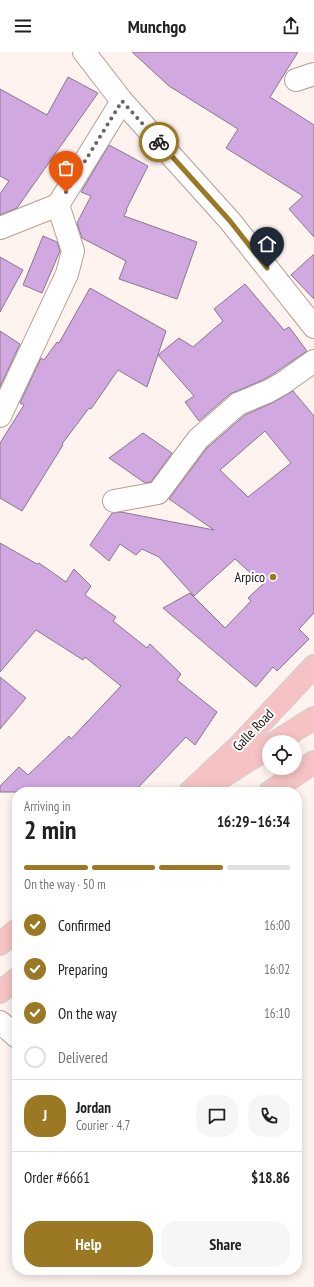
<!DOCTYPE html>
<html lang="en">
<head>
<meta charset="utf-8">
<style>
	body { margin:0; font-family:"PT Sans Narrow",sans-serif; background:#f6f6f6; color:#222; height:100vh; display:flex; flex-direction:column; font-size:15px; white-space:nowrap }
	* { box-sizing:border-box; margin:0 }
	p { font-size:13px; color:#767676 }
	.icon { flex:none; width:22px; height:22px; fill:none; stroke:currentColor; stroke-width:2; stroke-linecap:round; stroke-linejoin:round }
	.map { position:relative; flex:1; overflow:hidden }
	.sheet { position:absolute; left:12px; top:735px; width:290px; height:488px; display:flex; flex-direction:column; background:#fff; border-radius:16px; box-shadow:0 2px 10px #0003 }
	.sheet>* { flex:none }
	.buttons { position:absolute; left:262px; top:683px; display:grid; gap:8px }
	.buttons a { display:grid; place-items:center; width:40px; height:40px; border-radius:50%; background:#fff; box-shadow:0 2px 10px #0003; font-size:20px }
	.pin { position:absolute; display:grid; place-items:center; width:34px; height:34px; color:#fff; margin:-41px -17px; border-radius:50% 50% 50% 0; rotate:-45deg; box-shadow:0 0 4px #0007 }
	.pin .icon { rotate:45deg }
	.courier { position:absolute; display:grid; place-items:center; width:40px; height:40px; margin:-20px; border:3px solid #9b7823; border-radius:50%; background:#fff; color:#222; box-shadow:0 1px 5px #0007 }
	.head em { font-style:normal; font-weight:800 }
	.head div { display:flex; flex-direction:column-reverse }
	.head { display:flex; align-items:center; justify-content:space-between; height:68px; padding:0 12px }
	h1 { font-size:26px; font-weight:800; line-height:30px }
	.bar { display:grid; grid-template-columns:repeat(4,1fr); gap:6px 4px; align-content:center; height:48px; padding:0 12px }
	.bar i { height:5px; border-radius:3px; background:#e0e0e0 }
	.bar .on { background:#9b7823 }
	.bar p { grid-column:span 4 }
	.line { display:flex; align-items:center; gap:10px; padding:0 12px; border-top:1px solid #e0e0e0 }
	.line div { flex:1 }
	.round { display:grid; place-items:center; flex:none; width:42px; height:42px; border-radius:16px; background:#f6f6f6 }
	ol { padding:0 12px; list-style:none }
	li { display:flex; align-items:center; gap:12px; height:44px }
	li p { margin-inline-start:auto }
	li .icon { padding:4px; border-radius:50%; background:#9b7823; color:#fff; stroke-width:4 }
	li:last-child { color:#767676 }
	li i { width:22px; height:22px; border:2px solid #e0e0e0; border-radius:50% }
	.button { display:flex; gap:8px; margin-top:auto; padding:8px 12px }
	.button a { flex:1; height:46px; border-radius:16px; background:#9b7823; color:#fff; font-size:16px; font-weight:800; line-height:46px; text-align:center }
	.button a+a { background:#f6f6f6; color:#222 }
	header { display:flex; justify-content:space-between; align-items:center; height:52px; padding:0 12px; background:#fff; font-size:18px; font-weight:800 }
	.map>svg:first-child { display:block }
	.building { fill:#d2a8e1; stroke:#87798c; fill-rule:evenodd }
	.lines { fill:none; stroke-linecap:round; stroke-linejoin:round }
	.minor-casing { stroke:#b79e94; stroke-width:24 }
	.highway-casing { stroke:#d2d0d0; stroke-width:24 }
	.minor { stroke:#fff; stroke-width:22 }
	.highway { stroke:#f6c3c4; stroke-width:22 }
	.done { stroke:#6d635f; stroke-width:4; stroke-dasharray:0 7.2 }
	.route { stroke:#9b7823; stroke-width:5 }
	.poi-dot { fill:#9b7823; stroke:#fff; stroke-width:1.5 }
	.labels { text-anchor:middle; stroke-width:4; stroke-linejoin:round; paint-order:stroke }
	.poi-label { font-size:14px; fill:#1f1612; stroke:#fff; text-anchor:end }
	.street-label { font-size:14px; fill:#1f1612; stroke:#fff }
</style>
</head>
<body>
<header><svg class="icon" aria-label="menu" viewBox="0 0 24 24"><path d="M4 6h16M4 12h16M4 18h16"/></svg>Munchgo<svg class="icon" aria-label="share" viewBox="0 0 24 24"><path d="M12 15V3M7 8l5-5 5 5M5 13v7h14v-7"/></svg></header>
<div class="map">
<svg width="314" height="1235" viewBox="0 0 314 1235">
	<rect width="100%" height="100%" fill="#fef3ef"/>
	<g class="building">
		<path d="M132,0H298L270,45L314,73V185L289,157L303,144L226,96L238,77L169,34Z"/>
		<path d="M68,25L98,41L17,156L0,163V142L9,129L0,124V37L47,63Z"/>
		<path d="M109,93L148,114L126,158H127L124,164L197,190L177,247L119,227L126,209L82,186L77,171L91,144L81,140Z"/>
		<path d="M43,184L57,190L60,199L42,241L23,233Z"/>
		<path d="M314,202V247L291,223Z"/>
		<path d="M0,205L23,218L0,260Z"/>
		<path d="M245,232L284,278L289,275L307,299L276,320L263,328L230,342L199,369L185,350L194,344L158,303L179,286L193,295L223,269L214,257Z"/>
		<path d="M90,236L166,279L147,335L118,318L91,357L89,356L62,392L63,393L22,459L0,446V391L24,353L20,351L41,306L44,308L57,290L59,291Z"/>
		<path d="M0,279L20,292L0,335Z"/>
		<path d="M293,339L314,364V561L299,577L309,587L277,619L273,615L256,635L163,556L190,541L225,576L251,549L248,546L263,532L235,507L194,544L159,505L142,497L136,503L120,492L109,509L90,493L112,461L121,460L214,478L169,447L207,396L245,363L274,350ZM265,379L291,411L248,445L220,418Z"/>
		<path d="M143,381L172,401L151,430L145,431L109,406Z"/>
		<path d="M0,491L37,512L39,511L66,530L74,517L91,534L85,543L116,565L113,569L147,596L150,592L181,622L177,628L217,660L195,693L186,685L134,740H0V734L19,715L28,723L69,684L71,687L121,634L85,605L83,608L36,578L0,620Z"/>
		<path d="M0,625L26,646L0,677Z"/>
	</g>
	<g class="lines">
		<defs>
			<g id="minor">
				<path d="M84,0L122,49L230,169L314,275"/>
				<path d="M296,28L314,22"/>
				<path d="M0,176L58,153L122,49"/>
				<path d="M0,364L67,222L73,199L58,153"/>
				<path d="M114,449L158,441L198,387L238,352L269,339L283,331L314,309"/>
				<path d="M0,970L17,985"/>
			</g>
			<g id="highway">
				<path d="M276,690L314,666"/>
				<path d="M216,729L269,695"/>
				<path d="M190,740L241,692L314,614"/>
				<path d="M270,740L314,710"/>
				<path d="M0,892L17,878"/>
				<path d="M0,940L17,927"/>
			</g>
		</defs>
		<use href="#minor" class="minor-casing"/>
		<use href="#highway" class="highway-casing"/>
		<use href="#minor" class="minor"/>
		<use href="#highway" class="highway"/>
	</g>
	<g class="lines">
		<path class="done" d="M66,140L122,49L159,90"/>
		<path class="route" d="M159,90L230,169L267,216"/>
	</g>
	<circle class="poi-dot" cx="273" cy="525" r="4"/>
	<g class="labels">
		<g class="poi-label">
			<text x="265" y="530">Arpico</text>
		</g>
		<g class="street-label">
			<text transform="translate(253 678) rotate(-46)" y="5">Galle Road</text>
		</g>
	</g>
</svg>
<div class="buttons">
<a><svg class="icon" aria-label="locate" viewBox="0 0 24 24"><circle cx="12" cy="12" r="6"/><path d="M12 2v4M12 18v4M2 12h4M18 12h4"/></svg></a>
</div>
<div class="pin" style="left:66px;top:140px;background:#ea580c"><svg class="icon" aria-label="bag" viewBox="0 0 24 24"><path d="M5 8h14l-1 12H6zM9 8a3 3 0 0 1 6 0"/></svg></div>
<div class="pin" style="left:267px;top:216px;background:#1f2937"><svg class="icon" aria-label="home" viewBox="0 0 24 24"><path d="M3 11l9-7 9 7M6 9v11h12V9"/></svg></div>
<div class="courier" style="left:159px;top:90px"><svg class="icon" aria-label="bike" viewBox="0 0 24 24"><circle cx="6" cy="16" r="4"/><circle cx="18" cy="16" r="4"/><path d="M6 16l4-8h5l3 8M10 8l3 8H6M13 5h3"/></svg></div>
<section class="sheet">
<div class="head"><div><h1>2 min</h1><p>Arriving in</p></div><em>16:29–16:34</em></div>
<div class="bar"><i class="on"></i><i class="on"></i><i class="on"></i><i></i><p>On the way · 50 m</p></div>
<ol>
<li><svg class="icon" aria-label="check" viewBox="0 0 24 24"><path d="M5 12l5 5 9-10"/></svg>Confirmed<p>16:00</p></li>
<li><svg class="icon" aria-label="check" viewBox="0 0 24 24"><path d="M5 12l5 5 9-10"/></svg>Preparing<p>16:02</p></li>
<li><svg class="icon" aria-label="check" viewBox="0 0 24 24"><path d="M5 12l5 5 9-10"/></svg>On the way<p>16:10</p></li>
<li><i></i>Delivered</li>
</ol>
<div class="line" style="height:72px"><b class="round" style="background:#9b7823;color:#fff">J</b><div><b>Jordan</b><p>Courier · 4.7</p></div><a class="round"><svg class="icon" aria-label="chat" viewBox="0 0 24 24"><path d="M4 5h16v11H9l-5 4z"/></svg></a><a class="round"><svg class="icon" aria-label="phone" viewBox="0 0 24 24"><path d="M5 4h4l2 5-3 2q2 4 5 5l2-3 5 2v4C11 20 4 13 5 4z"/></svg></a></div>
<div class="line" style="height:52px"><div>Order #6661</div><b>$18.86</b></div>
<div class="button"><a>Help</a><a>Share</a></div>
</section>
</div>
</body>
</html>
